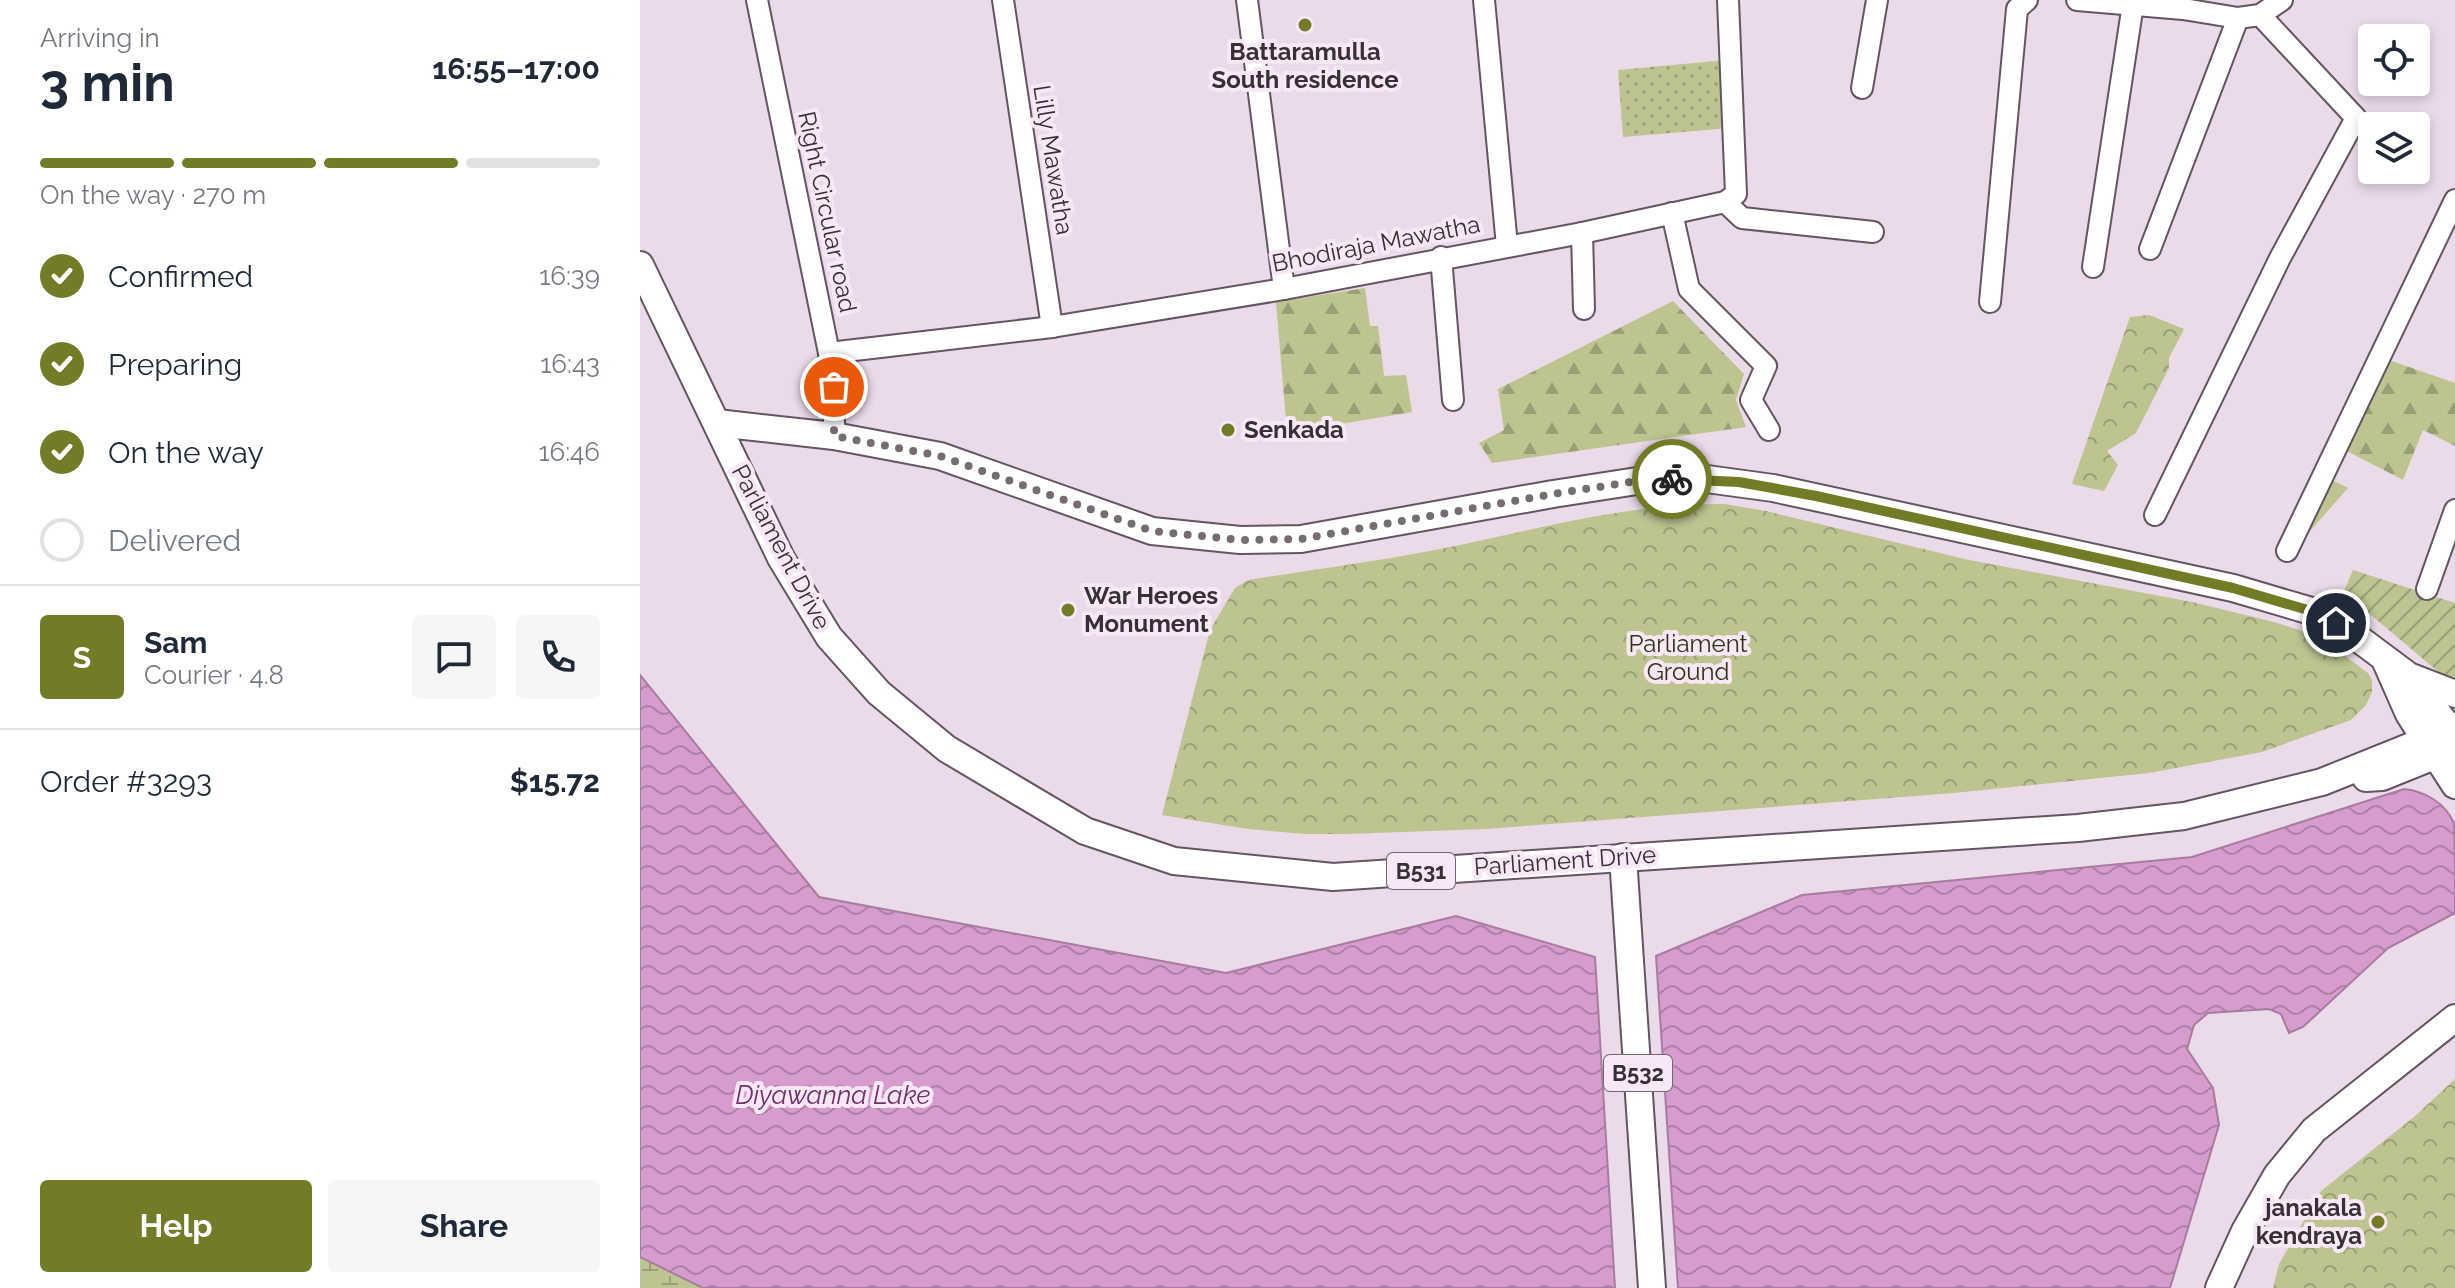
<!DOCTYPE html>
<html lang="en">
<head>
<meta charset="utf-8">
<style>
	body { margin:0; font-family:Raleway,sans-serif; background:#f6f6f7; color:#1f2937; height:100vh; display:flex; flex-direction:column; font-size:30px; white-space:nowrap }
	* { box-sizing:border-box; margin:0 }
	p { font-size:26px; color:#747a83 }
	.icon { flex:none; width:44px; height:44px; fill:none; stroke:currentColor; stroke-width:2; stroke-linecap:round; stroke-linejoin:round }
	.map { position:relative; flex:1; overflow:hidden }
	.panel { display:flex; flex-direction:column; background:#fff; width:640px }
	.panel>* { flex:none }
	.buttons { position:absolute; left:1718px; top:24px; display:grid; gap:16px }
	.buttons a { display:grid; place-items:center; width:72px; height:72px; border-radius:8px; background:#fff; box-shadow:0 4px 12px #0003; font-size:40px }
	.pin { position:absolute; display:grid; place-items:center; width:68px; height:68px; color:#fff; margin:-34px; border:4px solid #fff; border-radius:50%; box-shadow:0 2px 8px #0007 }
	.courier { position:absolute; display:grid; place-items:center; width:80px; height:80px; margin:-40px; border:6px solid #737b26; border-radius:50%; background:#fff; color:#222; box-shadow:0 2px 10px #0007 }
	.overview em { font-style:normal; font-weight:700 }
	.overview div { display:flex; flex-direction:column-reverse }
	.overview { display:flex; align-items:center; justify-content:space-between; height:136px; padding:0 40px }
	h1 { font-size:52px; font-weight:700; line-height:60px }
	.bar { display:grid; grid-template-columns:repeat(4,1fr); gap:12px 8px; align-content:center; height:96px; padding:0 40px }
	.bar i { height:10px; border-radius:6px; background:#e0e1e3 }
	.bar .current { background:#737b26 }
	.bar p { grid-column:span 4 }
	.line { display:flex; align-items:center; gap:20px; padding:0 40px; border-top:2px solid #e0e1e3 }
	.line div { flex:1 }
	.round { display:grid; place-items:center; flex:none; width:84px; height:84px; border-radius:8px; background:#f6f6f7 }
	ol { padding:0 40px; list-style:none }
	li { display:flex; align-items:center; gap:24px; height:88px }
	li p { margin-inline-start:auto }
	li .icon { padding:8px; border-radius:50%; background:#737b26; color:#fff; stroke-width:4 }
	li:last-child { color:#747a83 }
	li i { width:44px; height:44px; border:4px solid #e0e1e3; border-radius:50% }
	.cta { display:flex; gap:16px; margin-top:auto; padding:16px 40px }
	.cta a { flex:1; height:92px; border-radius:8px; background:#737b26; color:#fff; font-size:32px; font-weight:700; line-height:92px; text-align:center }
	.cta a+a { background:#f6f6f7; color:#1f2937 }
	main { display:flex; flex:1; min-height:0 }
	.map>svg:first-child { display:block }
	.grass { fill:url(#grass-dots) }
	.forest { fill:url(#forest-firs) }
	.wetland { fill:url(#wetland-marsh) }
	.park { fill:url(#park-crowns) }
	.garden { fill:url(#garden-furrows) }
	.water { fill:url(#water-waves); stroke:#a77ca0; stroke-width:2 }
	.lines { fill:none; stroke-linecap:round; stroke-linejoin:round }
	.minor-casing { stroke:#635561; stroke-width:24 }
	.major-casing { stroke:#635561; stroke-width:30 }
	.minor { stroke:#fff; stroke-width:20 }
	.major { stroke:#fff; stroke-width:26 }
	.done { stroke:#766c74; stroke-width:8; stroke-dasharray:0 14.4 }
	.route { stroke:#737b26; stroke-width:10 }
	.poi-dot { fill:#737b26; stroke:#f8e7f5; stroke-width:3 }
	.labels { text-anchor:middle; stroke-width:8; stroke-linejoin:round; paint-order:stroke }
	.shield { fill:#f8e7f5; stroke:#71676f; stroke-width:2 }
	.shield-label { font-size:22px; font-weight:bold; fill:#373036 }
	.poi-label { font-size:24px; font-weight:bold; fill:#373036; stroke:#f8e7f5; text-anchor:start }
	.street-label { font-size:24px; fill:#373036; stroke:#f8e7f5 }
	.park-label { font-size:24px; fill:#313414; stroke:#f8e7f5 }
	.water-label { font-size:26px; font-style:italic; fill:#742f6d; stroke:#f8e7f5 }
</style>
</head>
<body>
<main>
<section class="panel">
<div class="overview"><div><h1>3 min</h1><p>Arriving in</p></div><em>16:55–17:00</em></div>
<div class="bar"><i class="current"></i><i class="current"></i><i class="current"></i><i></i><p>On the way · 270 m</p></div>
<ol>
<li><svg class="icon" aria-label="check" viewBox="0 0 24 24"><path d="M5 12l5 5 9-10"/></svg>Confirmed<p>16:39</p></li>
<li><svg class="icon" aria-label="check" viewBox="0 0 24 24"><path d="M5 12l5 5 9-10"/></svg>Preparing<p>16:43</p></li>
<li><svg class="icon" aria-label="check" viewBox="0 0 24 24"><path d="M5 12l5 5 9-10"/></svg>On the way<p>16:46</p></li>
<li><i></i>Delivered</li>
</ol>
<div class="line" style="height:144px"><b class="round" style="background:#737b26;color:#fff">S</b><div><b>Sam</b><p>Courier · 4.8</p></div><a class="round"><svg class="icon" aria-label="chat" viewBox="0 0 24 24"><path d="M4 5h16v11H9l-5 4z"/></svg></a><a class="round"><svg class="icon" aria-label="phone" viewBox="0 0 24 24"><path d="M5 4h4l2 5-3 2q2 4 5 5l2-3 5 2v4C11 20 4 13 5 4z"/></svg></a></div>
<div class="line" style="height:104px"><div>Order #3293</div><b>$15.72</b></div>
<div class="cta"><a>Help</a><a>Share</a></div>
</section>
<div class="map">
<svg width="1815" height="1288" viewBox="0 0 1815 1288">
	<defs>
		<pattern id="grass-dots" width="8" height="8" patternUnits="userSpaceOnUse" patternTransform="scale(2)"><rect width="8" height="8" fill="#bdc490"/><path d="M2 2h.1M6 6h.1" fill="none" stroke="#9aa076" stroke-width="1.8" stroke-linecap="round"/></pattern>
		<pattern id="forest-firs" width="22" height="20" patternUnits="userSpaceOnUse" patternTransform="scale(2)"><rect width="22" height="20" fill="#bdc490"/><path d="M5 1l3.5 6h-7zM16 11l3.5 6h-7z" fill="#9aa076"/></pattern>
		<pattern id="wetland-marsh" width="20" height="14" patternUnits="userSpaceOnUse" patternTransform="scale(2)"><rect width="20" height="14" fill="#bdc490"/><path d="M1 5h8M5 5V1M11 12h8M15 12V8" fill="none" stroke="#9aa076"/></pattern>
		<pattern id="park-crowns" width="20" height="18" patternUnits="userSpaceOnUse" patternTransform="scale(2)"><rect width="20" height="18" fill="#bdc490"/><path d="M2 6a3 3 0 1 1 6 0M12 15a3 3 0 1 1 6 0" fill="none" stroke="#9aa076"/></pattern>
		<pattern id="garden-furrows" width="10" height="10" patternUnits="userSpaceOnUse" patternTransform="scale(2)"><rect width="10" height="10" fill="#bdc490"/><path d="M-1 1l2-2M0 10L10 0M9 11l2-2" fill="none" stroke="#9aa076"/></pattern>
		<pattern id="water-waves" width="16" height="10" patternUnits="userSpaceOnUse" patternTransform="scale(2)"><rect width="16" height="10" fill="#d79cce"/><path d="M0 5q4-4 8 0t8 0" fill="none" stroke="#af80a8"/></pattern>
	</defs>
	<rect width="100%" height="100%" fill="#ebdae8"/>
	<path class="grass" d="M1087,60L1090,128L983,137L978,70Z"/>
	<g class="forest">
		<path d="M725,288L730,326H738L744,376L766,375L772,412L647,433L636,302Z"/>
		<path d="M1033,301L1104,374L1096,400L1106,427L852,463L839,443L864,430L858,389Z"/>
		<path d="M1749,360L1815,383V446L1783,430L1763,480L1703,449Z"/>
		<path d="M1692,480L1708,488L1663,539Z"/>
	</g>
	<path class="wetland" d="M0,1257L63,1288H0Z"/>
	<g class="park">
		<path d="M1509,315L1544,329L1529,358V368L1496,433L1467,451L1478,465L1464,491L1432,484L1490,317Z"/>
		<path d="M1085,504L1126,511L1329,560L1552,602L1634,622L1665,632L1693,647L1728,673L1732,680V692L1726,705L1711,720L1622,752L1509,773L1314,793L846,829L706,834H665L608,829L522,815L570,630L595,588L608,580C670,570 733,562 795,550C891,531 986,503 1085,504Z"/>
		<path d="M1815,1079V1288H1633L1639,1264L1681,1191L1774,1117Z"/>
	</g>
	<path class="garden" d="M1713,570L1815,603V678L1801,674L1719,605L1701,598Z"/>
	<g class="water">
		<path d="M0,675L179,897L586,973L816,916L955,957L975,1288H63L0,1257Z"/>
		<path d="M1764,789C1785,791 1805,803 1814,823C1815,836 1815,895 1815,913L1748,948L1663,1027L1649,1033L1641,1014L1629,1009L1568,1013L1554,1025L1547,1049L1573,1088L1579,1125L1530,1288H1038L1016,956L1162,895L1552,857Z"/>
	</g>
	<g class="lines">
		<defs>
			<g id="minor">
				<path d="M117,0L189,353L194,387V436"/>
				<path d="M363,0L412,327"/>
				<path d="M607,0L644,289"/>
				<path d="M844,0L867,246"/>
				<path d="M1437,0L1543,9L1598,18L1620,15L1642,0"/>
				<path d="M1222,88L1237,0"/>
				<path d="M1085,202L1102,218L1233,232"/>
				<path d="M1032,213L1049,289L1126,366L1111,400L1129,430"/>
				<path d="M942,233L944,309"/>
				<path d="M1510,249L1598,18"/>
				<path d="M801,257L813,400"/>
				<path d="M1453,267L1493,4"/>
				<path d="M1350,302L1377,9L1387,0"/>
				<path d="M189,353L412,327L644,289L942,233L1085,202L1096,194L1088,0"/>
				<path d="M1515,515L1640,258L1716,118L1620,15"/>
				<path d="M1647,551L1815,200"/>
				<path d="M1787,589L1815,510"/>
			</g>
			<g id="major">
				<path d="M0,265L141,558L189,637L239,693L307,749L445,831L534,861L693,877L1438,828L1544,816L1682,782L1784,741L1815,726"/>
				<path d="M77,423L194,436L300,456L512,531L600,540L661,539L913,494L1010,479H1067L1133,488L1593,588L1678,613L1707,630L1770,677L1815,736"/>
				<path d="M1746,662L1769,714L1815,785"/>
				<path d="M1774,678L1815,694"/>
				<path d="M1726,778L1742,777L1809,750"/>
				<path d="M983,857L1012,1288"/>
				<path d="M1579,1288L1605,1231L1637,1175L1674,1130L1815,1018"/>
			</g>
		</defs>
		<use href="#minor" class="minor-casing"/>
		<use href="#major" class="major-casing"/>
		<use href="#minor" class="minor"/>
		<use href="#major" class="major"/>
	</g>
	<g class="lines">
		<path class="done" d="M194,387V436L300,456L512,531L600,540L661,539L913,494L1010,479H1032"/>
		<path class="route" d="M1032,479L1099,482L1176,496L1593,588L1678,613L1696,623"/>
	</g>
	<g class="poi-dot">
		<circle cx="665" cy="25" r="8"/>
		<circle cx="588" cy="430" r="8"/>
		<circle cx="428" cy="610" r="8"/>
		<circle cx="1738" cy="1222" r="8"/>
	</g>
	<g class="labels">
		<g class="shield">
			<rect x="747" y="853" width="68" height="36" rx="6"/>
			<rect x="964" y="1055" width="68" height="36" rx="6"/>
		</g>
		<g class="shield-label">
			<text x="781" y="879">B531</text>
			<text x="998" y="1081">B532</text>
		</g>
		<g class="poi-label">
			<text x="665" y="60" text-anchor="middle">Battaramulla<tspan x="665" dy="28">South residence</tspan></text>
			<text x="604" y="438">Senkada</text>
			<text x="444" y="604">War Heroes<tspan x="444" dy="28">Monument</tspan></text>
			<text x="1722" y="1216" text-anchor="end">janakala<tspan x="1722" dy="28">kendraya</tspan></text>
		</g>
		<g class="street-label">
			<text transform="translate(413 160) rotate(81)" y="8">Lilly Mawatha</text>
			<text transform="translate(187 212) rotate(78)" y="8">Right Circular road</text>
			<text transform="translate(736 244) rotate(-11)" y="8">Bhodiraja Mawatha</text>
			<text transform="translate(141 547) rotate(62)" y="8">Parliament Drive</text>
			<text transform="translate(925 861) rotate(-4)" y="8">Parliament Drive</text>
		</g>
		<g class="park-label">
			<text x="1048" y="652">Parliament<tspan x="1048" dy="28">Ground</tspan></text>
		</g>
		<g class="water-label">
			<text x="193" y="1104">Diyawanna Lake</text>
		</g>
	</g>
</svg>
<div class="buttons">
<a><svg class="icon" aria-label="locate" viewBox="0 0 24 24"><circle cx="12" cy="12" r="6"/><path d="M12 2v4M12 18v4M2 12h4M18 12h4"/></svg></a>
<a><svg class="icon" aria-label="layers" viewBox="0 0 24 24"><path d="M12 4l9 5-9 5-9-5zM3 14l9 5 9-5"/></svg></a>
</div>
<div class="pin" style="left:194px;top:387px;background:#ea580c"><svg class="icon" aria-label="bag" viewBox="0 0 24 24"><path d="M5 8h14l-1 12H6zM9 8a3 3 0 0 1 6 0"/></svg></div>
<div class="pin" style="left:1696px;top:623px;background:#1f2937"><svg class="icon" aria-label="home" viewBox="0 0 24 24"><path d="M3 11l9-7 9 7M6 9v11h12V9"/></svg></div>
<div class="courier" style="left:1032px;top:479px"><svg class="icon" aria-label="bike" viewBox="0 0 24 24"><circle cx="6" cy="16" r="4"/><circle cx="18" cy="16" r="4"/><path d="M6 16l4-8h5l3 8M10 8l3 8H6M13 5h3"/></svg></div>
</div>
</main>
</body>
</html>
